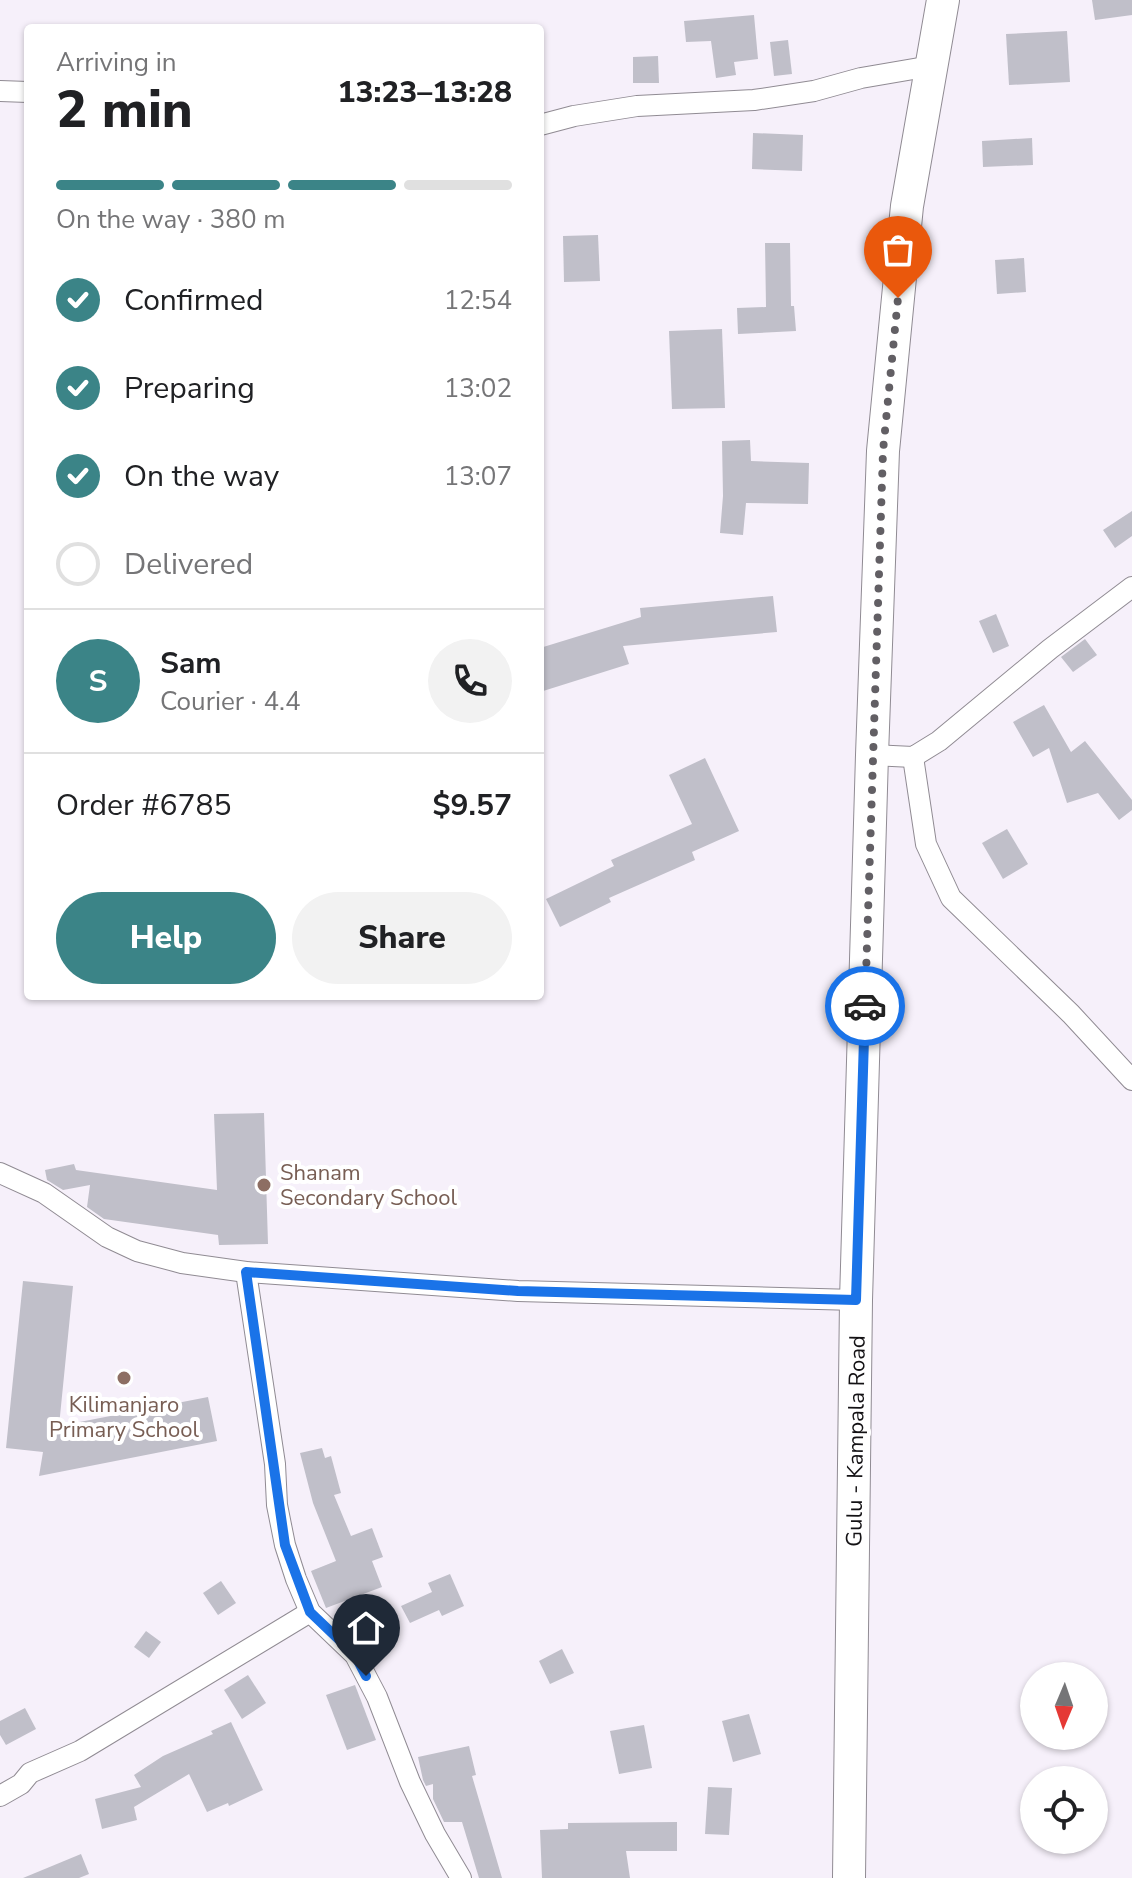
<!DOCTYPE html>
<html lang="en">
<head>
<meta charset="utf-8">
<style>
	body { margin:0; font-family:"Nunito Sans",sans-serif; background:#f2f2f2; color:#202124; height:100vh; display:flex; flex-direction:column; font-size:30px; white-space:nowrap }
	* { box-sizing:border-box; margin:0 }
	p { font-size:26px; color:#757577 }
	.icon { flex:none; width:44px; height:44px; fill:none; stroke:currentColor; stroke-width:2; stroke-linecap:round; stroke-linejoin:round }
	.map { position:relative; flex:1; overflow:hidden }
	.panel { position:absolute; left:24px; top:24px; width:520px; height:976px; display:flex; flex-direction:column; background:#fff; border-radius:8px; box-shadow:0 2px 6px #0004 }
	.panel>* { flex:none }
	.needle { width:52px; rotate:182deg }
	.fabs { position:absolute; left:1020px; top:1662px; display:grid; gap:16px }
	.fabs a { display:grid; place-items:center; width:88px; height:88px; border-radius:50%; background:#fff; box-shadow:0 2px 6px #0004; font-size:40px }
	.pin { position:absolute; display:grid; place-items:center; width:68px; height:68px; color:#fff; margin:-82px -34px; border-radius:50% 50% 50% 0; rotate:-45deg; box-shadow:0 0 8px #0007 }
	.pin .icon { rotate:45deg }
	.courier { position:absolute; display:grid; place-items:center; width:80px; height:80px; margin:-40px; border:6px solid #1a73e8; border-radius:50%; background:#fff; color:#222; box-shadow:0 2px 10px #0007 }
	.headline em { font-style:normal; font-weight:800 }
	.headline div { display:flex; flex-direction:column-reverse }
	.headline { display:flex; align-items:center; justify-content:space-between; height:136px; padding:0 32px }
	h1 { font-size:52px; font-weight:800; line-height:60px }
	.bar { display:grid; grid-template-columns:repeat(4,1fr); gap:12px 8px; align-content:center; height:96px; padding:0 32px }
	.bar i { height:10px; border-radius:6px; background:#e0e0e0 }
	.bar .active { background:#3b8487 }
	.bar p { grid-column:span 4 }
	.line { display:flex; align-items:center; gap:20px; padding:0 32px; border-top:2px solid #e0e0e0 }
	.line div { flex:1 }
	.round { display:grid; place-items:center; flex:none; width:84px; height:84px; border-radius:42px; background:#f2f2f2 }
	ol { padding:0 32px; list-style:none }
	li { display:flex; align-items:center; gap:24px; height:88px }
	li p { margin-inline-start:auto }
	li .icon { padding:8px; border-radius:50%; background:#3b8487; color:#fff; stroke-width:4 }
	li:last-child { color:#757577 }
	li i { width:44px; height:44px; border:4px solid #e0e0e0; border-radius:50% }
	.button { display:flex; gap:16px; margin-top:auto; padding:16px 32px }
	.button a { flex:1; height:92px; border-radius:48px; background:#3b8487; color:#fff; font-size:32px; font-weight:800; line-height:92px; text-align:center }
	.button a+a { background:#f2f2f2; color:#202124 }
	.map>svg:first-child { display:block }
	.building { fill:#c0bfc9 }
	.lines { fill:none; stroke-linecap:round; stroke-linejoin:round }
	.street-casing { stroke:#908b93; stroke-width:22 }
	.primary-casing { stroke:#908b93; stroke-width:34 }
	.street { stroke:#fff; stroke-width:20 }
	.primary { stroke:#fff; stroke-width:32 }
	.done { stroke:#625f64; stroke-width:8; stroke-dasharray:0 14.4 }
	.route { stroke:#1a73e8; stroke-width:10 }
	.education-dot { fill:#8d6e63; stroke:#fff; stroke-width:3 }
	.labels { text-anchor:middle; stroke-width:8; stroke-linejoin:round; paint-order:stroke }
	.education-label { font-size:22px; fill:#785e54; stroke:#fff; text-anchor:start }
	.street-label { font-size:22px; fill:#131114; stroke:#fff }
</style>
</head>
<body>
<div class="map">
<svg width="1132" height="1878" viewBox="0 0 1132 1878">
	<rect width="100%" height="100%" fill="#f6f0fa"/>
	<g class="building">
		<path d="M1092,0H1132V15L1095,20Z"/>
		<path d="M754,15L758,59L734,62L736,75L716,78L711,41L686,42L684,21Z"/>
		<path d="M1067,31L1070,82L1009,85L1006,34Z"/>
		<path d="M788,40L792,74L774,76L770,42Z"/>
		<path d="M658,56L659,83H633V57Z"/>
		<path d="M753,133L803,135L802,171L752,169Z"/>
		<path d="M1032,138L1033,165L983,167L982,141Z"/>
		<path d="M598,235L600,281L564,282L563,236Z"/>
		<path d="M765,243H790L791,306H794L796,331L738,334L737,308L766,307Z"/>
		<path d="M1024,258L1026,292L997,294L995,260Z"/>
		<path d="M722,329L725,408L672,409L669,331Z"/>
		<path d="M750,440L751,461L809,463L808,504L746,503L743,535L720,533L723,496L722,441Z"/>
		<path d="M1132,511V536L1115,548L1103,530Z"/>
		<path d="M773,596L777,632L623,646L629,664L540,692V648L641,617L640,608Z"/>
		<path d="M996,614L1009,646L993,653L979,621Z"/>
		<path d="M1085,639L1097,655L1073,672L1061,657Z"/>
		<path d="M1044,705L1071,752L1085,741L1132,800V810L1119,820L1098,793L1067,803L1049,748L1033,757L1013,722Z"/>
		<path d="M705,758L739,831L692,852L695,860L609,898L611,902L560,927L546,899L614,866L611,860L692,824L669,775Z"/>
		<path d="M1007,829L1028,864L1003,879L982,843Z"/>
		<path d="M264,1113L268,1244L219,1245L218,1235L104,1219L87,1207L90,1185L63,1190L47,1180L45,1170L74,1164L76,1170L217,1190L214,1114Z"/>
		<path d="M23,1281L73,1286L59,1426L208,1397L217,1441L39,1476L43,1452L6,1448Z"/>
		<path d="M322,1448L325,1458L331,1456L341,1493L334,1495L351,1536L372,1528L383,1557L372,1561L382,1587L326,1608L311,1571L336,1561L313,1503L300,1453Z"/>
		<path d="M450,1574L464,1606L442,1616L439,1610L410,1623L401,1606L432,1592L428,1583Z"/>
		<path d="M221,1581L236,1603L218,1615L203,1593Z"/>
		<path d="M146,1631L161,1642L149,1658L134,1647Z"/>
		<path d="M562,1649L574,1673L550,1684L539,1661Z"/>
		<path d="M248,1675L266,1703L242,1719L224,1690Z"/>
		<path d="M355,1685L376,1740L347,1750L326,1695Z"/>
		<path d="M25,1708L36,1729L6,1745L0,1735V1721Z"/>
		<path d="M749,1714L761,1754L733,1762L722,1721Z"/>
		<path d="M231,1722L263,1790L229,1806L228,1803L207,1812L189,1774L134,1807L137,1820L102,1829L95,1799L141,1787L134,1775L163,1756L213,1734L211,1731Z"/>
		<path d="M644,1725L652,1768L619,1774L610,1731Z"/>
		<path d="M469,1746L476,1775L472,1776L502,1878H479L462,1822H444L433,1799V1784L426,1786L423,1780L418,1757Z"/>
		<path d="M708,1787L732,1788L729,1835L705,1834Z"/>
		<path d="M677,1822V1851H626L630,1878H542L540,1830L568,1829V1823Z"/>
		<path d="M81,1854L89,1874L79,1878H23Z"/>
	</g>
	<g class="lines">
		<defs>
			<g id="street">
				<path d="M0,91L28,92"/>
				<path d="M540,125L574,116L637,106L754,100L814,91L861,78L931,66"/>
				<path d="M872,755L913,757L939,741L1050,649L1132,587"/>
				<path d="M913,757L926,844L951,898L1071,1014L1132,1080"/>
				<path d="M0,1173L44,1193L107,1237L137,1251L182,1263L246,1272L518,1291L856,1300"/>
				<path d="M246,1272L275,1464L277,1505L285,1545L296,1579L310,1612L355,1655L377,1697L410,1782L435,1834L461,1878"/>
				<path d="M0,1796L21,1784L30,1773L80,1751L310,1612"/>
			</g>
			<path id="primary" d="M849,1878L856,1300L872,755L883,451L907,206L943,0"/>
		</defs>
		<use href="#street" class="street-casing"/>
		<use href="#primary" class="primary-casing"/>
		<use href="#street" class="street"/>
		<use href="#primary" class="primary"/>
	</g>
	<g class="lines">
		<path class="done" d="M865,1006L883,451L898,298"/>
		<path class="route" d="M366,1676L355,1655L310,1612L285,1545L246,1272L518,1291L856,1300L865,1006"/>
	</g>
	<g class="education-dot">
		<circle cx="264" cy="1185" r="8"/>
		<circle cx="124" cy="1378" r="8"/>
	</g>
	<g class="labels">
		<g class="education-label">
			<text x="280" y="1180">Shanam<tspan x="280" dy="25">Secondary School</tspan></text>
			<text x="124" y="1412" text-anchor="middle">Kilimanjaro<tspan x="124" dy="25">Primary School</tspan></text>
		</g>
		<g class="street-label">
			<text transform="translate(855 1441) rotate(-89)" y="8">Gulu - Kampala Road</text>
		</g>
	</g>
</svg>
<div class="fabs">
<a><svg class="needle" viewBox="-14 -14 28 28"><path d="M0-13l5 13h-10z" fill="#e53935"/><path d="M0 13l5-13h-10z" fill="#757577"/></svg></a>
<a><svg class="icon" aria-label="locate" viewBox="0 0 24 24"><circle cx="12" cy="12" r="6"/><path d="M12 2v4M12 18v4M2 12h4M18 12h4"/></svg></a>
</div>
<div class="pin" style="left:898px;top:298px;background:#ea580c"><svg class="icon" aria-label="bag" viewBox="0 0 24 24"><path d="M5 8h14l-1 12H6zM9 8a3 3 0 0 1 6 0"/></svg></div>
<div class="pin" style="left:366px;top:1676px;background:#1f2937"><svg class="icon" aria-label="home" viewBox="0 0 24 24"><path d="M3 11l9-7 9 7M6 9v11h12V9"/></svg></div>
<div class="courier" style="left:865px;top:1006px"><svg class="icon" aria-label="car" viewBox="0 0 24 24"><path d="M5 17H2v-5l4-1 3-4h7l3 4 3 1v5h-3M9 17h6M6 11h13"/><circle cx="7" cy="17" r="2"/><circle cx="17" cy="17" r="2"/></svg></div>
<section class="panel">
<div class="headline"><div><h1>2 min</h1><p>Arriving in</p></div><em>13:23–13:28</em></div>
<div class="bar"><i class="active"></i><i class="active"></i><i class="active"></i><i></i><p>On the way · 380 m</p></div>
<ol>
<li><svg class="icon" aria-label="check" viewBox="0 0 24 24"><path d="M5 12l5 5 9-10"/></svg>Confirmed<p>12:54</p></li>
<li><svg class="icon" aria-label="check" viewBox="0 0 24 24"><path d="M5 12l5 5 9-10"/></svg>Preparing<p>13:02</p></li>
<li><svg class="icon" aria-label="check" viewBox="0 0 24 24"><path d="M5 12l5 5 9-10"/></svg>On the way<p>13:07</p></li>
<li><i></i>Delivered</li>
</ol>
<div class="line" style="height:144px"><b class="round" style="background:#3b8487;color:#fff">S</b><div><b>Sam</b><p>Courier · 4.4</p></div><a class="round"><svg class="icon" aria-label="phone" viewBox="0 0 24 24"><path d="M5 4h4l2 5-3 2q2 4 5 5l2-3 5 2v4C11 20 4 13 5 4z"/></svg></a></div>
<div class="line" style="height:104px"><div>Order #6785</div><b>$9.57</b></div>
<div class="button"><a>Help</a><a>Share</a></div>
</section>
</div>
</body>
</html>
